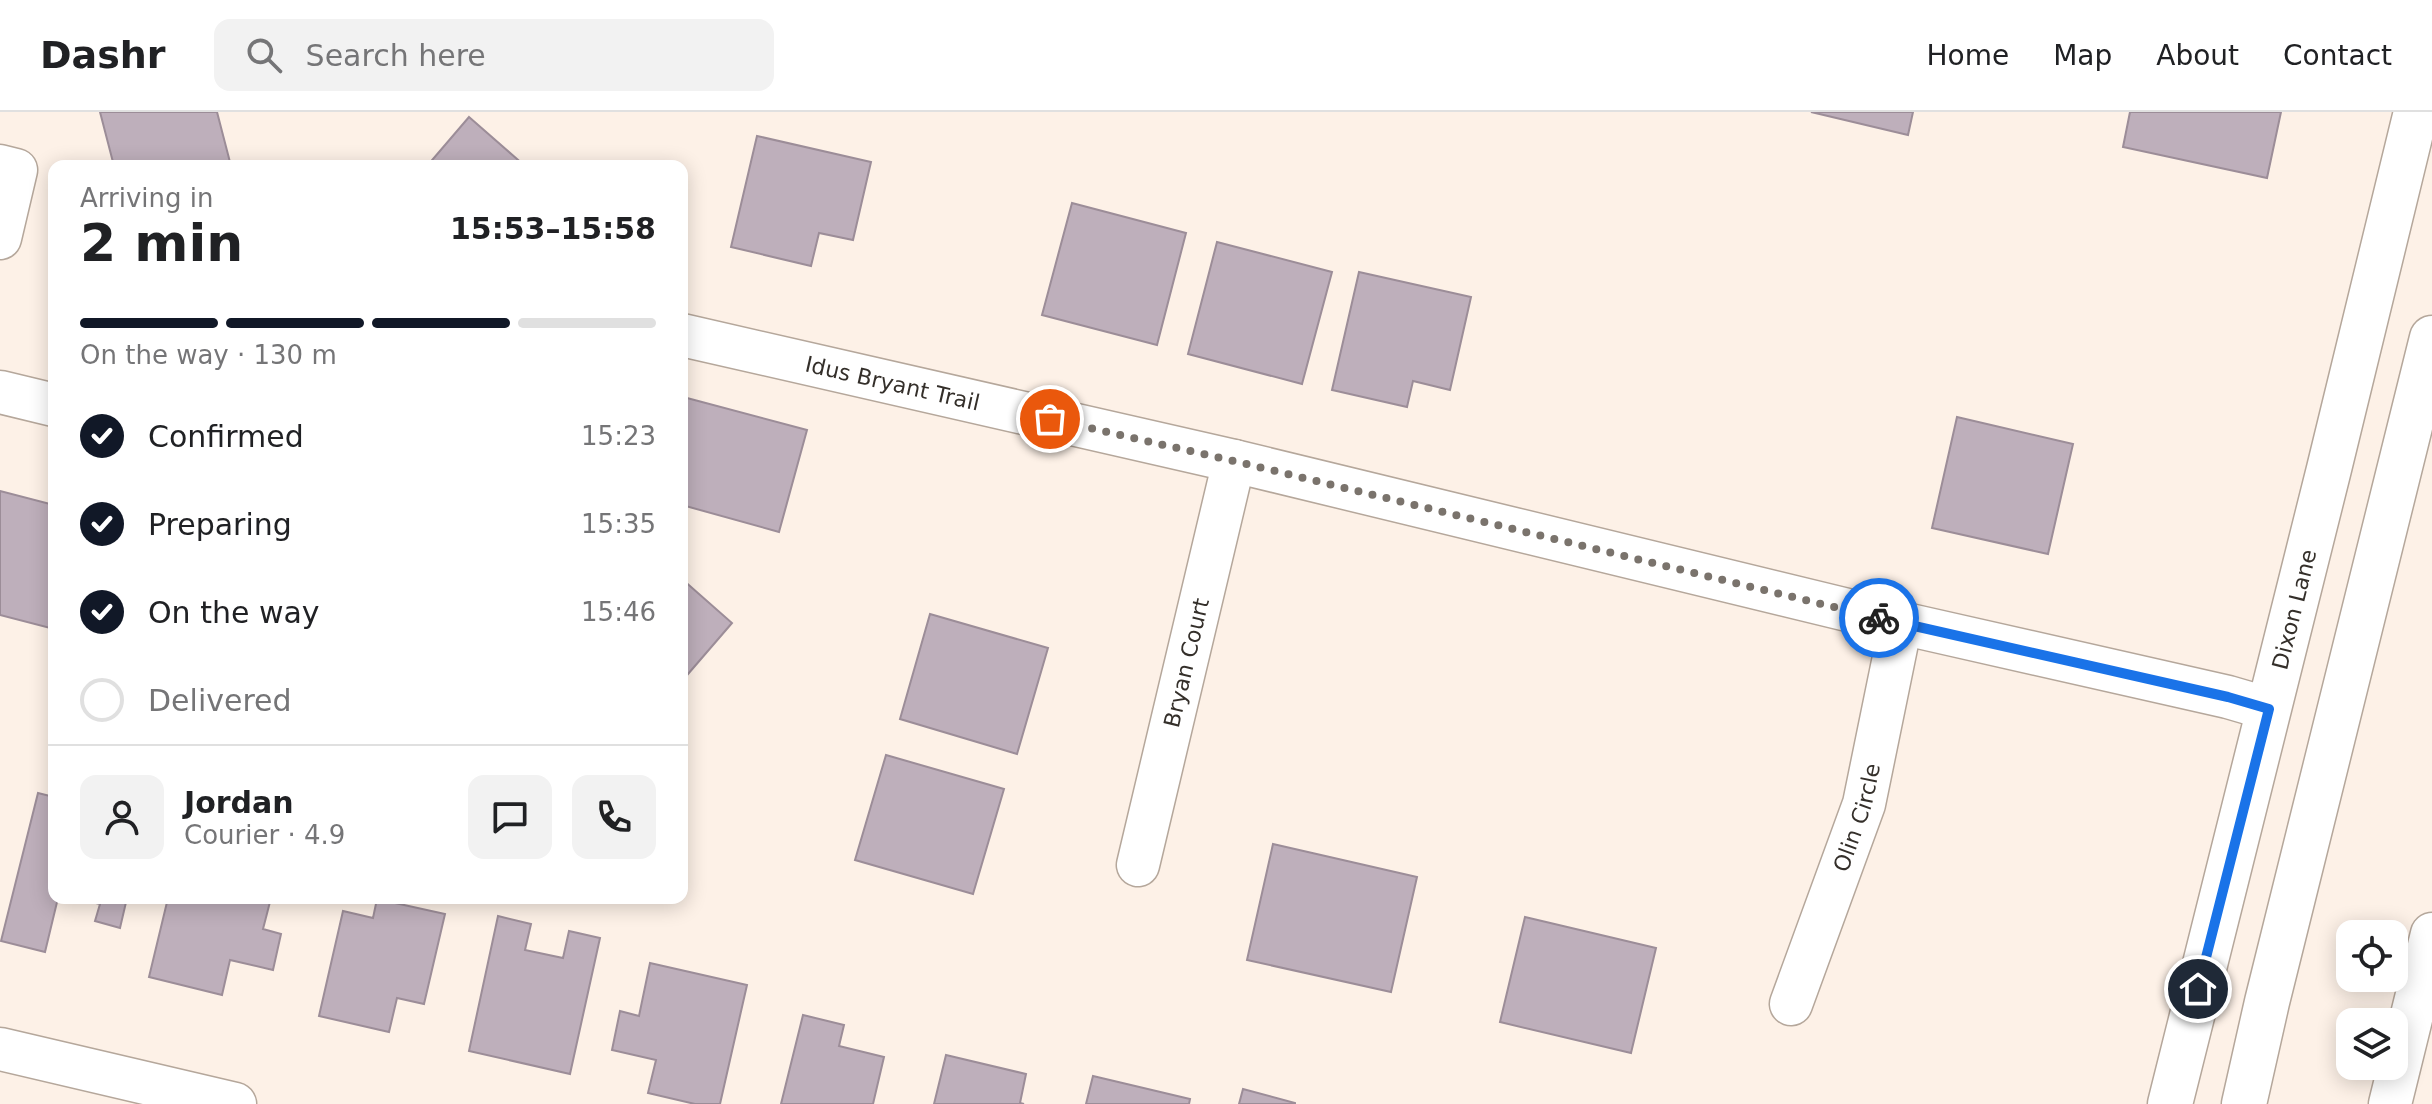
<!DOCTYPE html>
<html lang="en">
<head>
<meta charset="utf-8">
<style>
	body { margin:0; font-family:"DejaVu Sans",sans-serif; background:#f2f2f2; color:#202124; height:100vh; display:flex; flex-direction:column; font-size:30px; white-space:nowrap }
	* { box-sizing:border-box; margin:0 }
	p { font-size:26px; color:#757577 }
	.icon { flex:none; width:44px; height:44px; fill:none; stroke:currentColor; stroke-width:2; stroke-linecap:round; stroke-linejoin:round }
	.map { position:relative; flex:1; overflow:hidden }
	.side { position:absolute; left:48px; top:48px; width:640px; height:744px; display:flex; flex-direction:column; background:#fff; border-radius:16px; box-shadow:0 4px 20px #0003 }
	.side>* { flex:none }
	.buttons { position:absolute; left:2336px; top:808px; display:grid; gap:16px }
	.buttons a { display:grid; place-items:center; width:72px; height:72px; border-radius:16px; background:#fff; box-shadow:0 4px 20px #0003; font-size:40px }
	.pin { position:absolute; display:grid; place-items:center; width:68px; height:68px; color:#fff; margin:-34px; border:4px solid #fff; border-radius:50%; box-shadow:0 2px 8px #0007 }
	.courier { position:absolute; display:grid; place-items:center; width:80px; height:80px; margin:-40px; border:6px solid #1a73e8; border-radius:50%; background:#fff; color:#222; box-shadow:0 2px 10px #0007 }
	.summary em { font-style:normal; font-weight:700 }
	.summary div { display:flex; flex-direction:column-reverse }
	.summary { display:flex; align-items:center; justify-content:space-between; height:136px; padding:0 32px }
	h1 { font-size:52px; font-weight:700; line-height:60px }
	.bar { display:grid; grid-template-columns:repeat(4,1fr); gap:12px 8px; align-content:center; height:96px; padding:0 32px }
	.bar i { height:10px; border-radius:6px; background:#e0e0e0 }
	.bar .on { background:#111827 }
	.bar p { grid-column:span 4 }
	.line { display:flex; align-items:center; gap:20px; padding:0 32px; border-top:2px solid #e0e0e0 }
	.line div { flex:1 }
	.round { display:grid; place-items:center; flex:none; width:84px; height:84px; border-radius:16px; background:#f2f2f2 }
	ol { padding:0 32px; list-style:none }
	li { display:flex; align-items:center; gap:24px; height:88px }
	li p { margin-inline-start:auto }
	li .icon { padding:8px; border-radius:50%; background:#111827; color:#fff; stroke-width:4 }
	li:last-child { color:#757577 }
	li i { width:44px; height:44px; border:4px solid #e0e0e0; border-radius:50% }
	header { display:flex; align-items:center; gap:48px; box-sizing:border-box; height:112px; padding:0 40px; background:#fff; border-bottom:2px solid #e0e0e0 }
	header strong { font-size:38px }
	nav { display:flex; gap:44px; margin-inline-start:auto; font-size:28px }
	.search { width:560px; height:72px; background:#f2f2f2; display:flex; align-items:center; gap:20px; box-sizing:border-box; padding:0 28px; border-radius:16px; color:#757577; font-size:30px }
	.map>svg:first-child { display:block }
	.building { fill:#beafbb; stroke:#9c8d98; stroke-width:2 }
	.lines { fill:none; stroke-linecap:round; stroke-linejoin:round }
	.street-casing { stroke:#b5a79b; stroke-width:45 }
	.secondary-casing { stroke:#b5a79b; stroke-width:47 }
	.street { stroke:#fff; stroke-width:42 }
	.secondary { stroke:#fff; stroke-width:44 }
	.done { stroke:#7a736c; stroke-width:8; stroke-dasharray:0 14.4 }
	.route { stroke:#1a73e8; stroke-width:10 }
	.labels { text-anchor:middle; stroke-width:6; stroke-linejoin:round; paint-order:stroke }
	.street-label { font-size:22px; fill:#342f2a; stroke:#fff }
</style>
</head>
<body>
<header>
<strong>Dashr</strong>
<div class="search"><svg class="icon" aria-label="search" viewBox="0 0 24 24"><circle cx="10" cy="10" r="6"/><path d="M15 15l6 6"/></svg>Search here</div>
<nav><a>Home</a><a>Map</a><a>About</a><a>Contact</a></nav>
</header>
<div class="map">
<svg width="2432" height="992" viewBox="0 0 2432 992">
	<rect width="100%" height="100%" fill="#fdf1e7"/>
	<g class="building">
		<path d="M100,0H217L231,54H114Z"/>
		<path d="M1811,0H1913L1908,23Z"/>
		<path d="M2130,0H2281L2267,66L2123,35Z"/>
		<path d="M469,5L525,54H427Z"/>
		<path d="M757,24L871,50L853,128L819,121L811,154L731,135Z"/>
		<path d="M1072,91L1186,121L1157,233L1042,203Z"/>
		<path d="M1217,130L1332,160L1302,272L1188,242Z"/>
		<path d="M1359,160L1471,185L1450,278L1413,269L1407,295L1332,278Z"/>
		<path d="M687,286L807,318L779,420L682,393V304Z"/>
		<path d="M1957,305L2073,332L2048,442L1932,416Z"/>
		<path d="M0,379L54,393V517L0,503Z"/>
		<path d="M682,467L732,511L682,569Z"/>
		<path d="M930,502L1048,536L1017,642L900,607Z"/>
		<path d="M886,643L1004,677L973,782L855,748Z"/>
		<path d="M38,681L54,685V786H58L45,840L1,829Z"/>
		<path d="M1273,732L1417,765L1391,880L1247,848Z"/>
		<path d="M75,786H127L120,816L95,809L100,792Z"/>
		<path d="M168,786H271L263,817L281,822L273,858L230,848L222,883L149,865Z"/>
		<path d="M377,787L445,802L424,892L397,886L389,920L319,904L343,799L373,806Z"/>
		<path d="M498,804L531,812L525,838L563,846L569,819L600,826L570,962L469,939Z"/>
		<path d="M1525,805L1656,836L1631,941L1500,910Z"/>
		<path d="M650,851L747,873L720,992H695L648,981L656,948L612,938L620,899L639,904Z"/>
		<path d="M803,903L844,913L839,934L884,945L873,992H781Z"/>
		<path d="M946,943L1026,962L1020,991L1024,992H934Z"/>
		<path d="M1093,964L1190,987L1189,992H1086Z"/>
		<path d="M1243,977L1295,991V992H1239Z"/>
	</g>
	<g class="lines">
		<defs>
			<g id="street">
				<path d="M0,54L16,58L0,126"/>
				<path id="s1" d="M682,223L1234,349L1901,511L2228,585L2269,597"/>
				<path d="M0,280L54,293"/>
				<path id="s2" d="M1138,753L1234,349"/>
				<path id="s3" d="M1791,892L1864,692L1901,511"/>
				<path d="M0,937L235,992"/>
				<path d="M2390,992L2432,822"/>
			</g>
			<g id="secondary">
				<path id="s4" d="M2170,992L2329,357L2416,0"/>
				<path d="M2244,992L2267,890L2432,226"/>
			</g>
		</defs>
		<use href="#street" class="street-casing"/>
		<use href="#secondary" class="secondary-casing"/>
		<use href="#street" class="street"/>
		<use href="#secondary" class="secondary"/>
	</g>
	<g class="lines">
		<path class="done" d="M1050,307L1234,349L1879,506"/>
		<path class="route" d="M1879,506L2228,585L2269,597L2198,877"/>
	</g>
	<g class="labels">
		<g class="street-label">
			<text dy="8" stroke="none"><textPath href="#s1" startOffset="216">Idus Bryant Trail</textPath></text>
			<text dy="8" stroke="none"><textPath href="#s4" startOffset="510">Dixon Lane</textPath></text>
			<text dy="8" stroke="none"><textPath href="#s2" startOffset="208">Bryan Court</textPath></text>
			<text dy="8" stroke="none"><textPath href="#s3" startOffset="198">Olin Circle</textPath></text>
		</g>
	</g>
</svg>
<div class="buttons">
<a><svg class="icon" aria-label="locate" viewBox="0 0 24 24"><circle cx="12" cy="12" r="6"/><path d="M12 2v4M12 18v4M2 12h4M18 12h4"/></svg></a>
<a><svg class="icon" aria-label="layers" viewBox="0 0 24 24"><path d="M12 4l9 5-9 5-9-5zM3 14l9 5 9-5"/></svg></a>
</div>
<div class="pin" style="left:1050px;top:307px;background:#ea580c"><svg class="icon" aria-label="bag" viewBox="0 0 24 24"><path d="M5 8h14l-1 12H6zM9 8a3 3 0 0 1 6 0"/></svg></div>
<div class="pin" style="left:2198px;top:877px;background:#1f2937"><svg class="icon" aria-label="home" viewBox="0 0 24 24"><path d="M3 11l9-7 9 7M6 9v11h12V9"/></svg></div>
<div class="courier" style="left:1879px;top:506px"><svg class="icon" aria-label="bike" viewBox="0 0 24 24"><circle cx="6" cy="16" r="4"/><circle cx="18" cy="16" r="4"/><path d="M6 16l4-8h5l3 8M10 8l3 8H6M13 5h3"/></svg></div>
<section class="side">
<div class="summary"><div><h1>2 min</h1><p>Arriving in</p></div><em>15:53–15:58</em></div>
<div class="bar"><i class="on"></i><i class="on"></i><i class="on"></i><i></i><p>On the way · 130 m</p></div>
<ol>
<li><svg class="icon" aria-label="check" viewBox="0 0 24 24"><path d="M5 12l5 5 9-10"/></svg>Confirmed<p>15:23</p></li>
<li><svg class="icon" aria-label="check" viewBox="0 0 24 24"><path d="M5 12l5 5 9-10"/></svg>Preparing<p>15:35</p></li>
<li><svg class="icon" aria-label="check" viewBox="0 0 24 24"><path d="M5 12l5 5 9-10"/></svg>On the way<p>15:46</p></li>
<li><i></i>Delivered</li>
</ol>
<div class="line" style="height:144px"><a class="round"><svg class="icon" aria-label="person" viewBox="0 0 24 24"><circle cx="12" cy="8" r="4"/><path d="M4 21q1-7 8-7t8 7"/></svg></a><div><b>Jordan</b><p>Courier · 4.9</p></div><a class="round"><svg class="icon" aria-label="chat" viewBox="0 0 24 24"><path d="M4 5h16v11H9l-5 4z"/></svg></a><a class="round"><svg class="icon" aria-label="phone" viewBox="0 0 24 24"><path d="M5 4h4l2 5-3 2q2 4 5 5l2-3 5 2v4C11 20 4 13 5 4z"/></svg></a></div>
</section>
</div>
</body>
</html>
